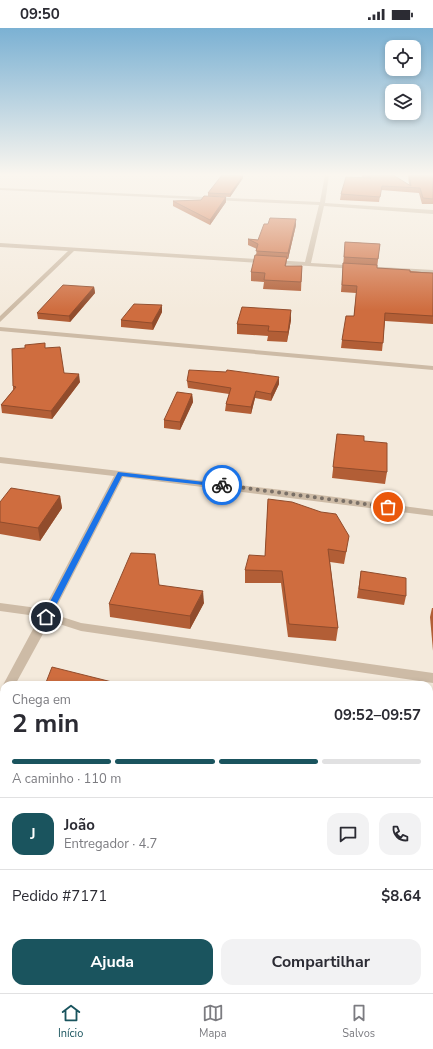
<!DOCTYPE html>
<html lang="pt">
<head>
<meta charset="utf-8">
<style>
	body { margin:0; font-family:"Nunito Sans",sans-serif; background:#f2f2f3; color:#2b2b33; height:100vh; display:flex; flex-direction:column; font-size:15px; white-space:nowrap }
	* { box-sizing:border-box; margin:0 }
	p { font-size:13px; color:#7c7c81 }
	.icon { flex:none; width:22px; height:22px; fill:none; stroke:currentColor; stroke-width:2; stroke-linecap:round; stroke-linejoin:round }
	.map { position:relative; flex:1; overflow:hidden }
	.side { position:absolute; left:0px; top:653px; width:433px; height:312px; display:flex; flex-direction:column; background:#fff; border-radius:12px 12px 0 0; box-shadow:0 2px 6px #0003 }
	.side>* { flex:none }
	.buttons { position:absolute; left:385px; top:12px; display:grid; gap:8px }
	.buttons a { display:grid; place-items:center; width:36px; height:36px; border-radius:8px; background:#fff; box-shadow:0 2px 6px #0003; font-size:20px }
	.pin { position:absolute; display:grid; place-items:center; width:34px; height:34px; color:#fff; margin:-17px; border:2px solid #fff; border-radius:50%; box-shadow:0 1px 4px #0007 }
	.courier { position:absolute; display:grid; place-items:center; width:40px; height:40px; margin:-20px; border:3px solid #1a73e8; border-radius:50%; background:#fff; color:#222; box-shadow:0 1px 5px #0007 }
	.summary em { font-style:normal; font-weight:700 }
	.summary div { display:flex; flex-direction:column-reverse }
	.summary { display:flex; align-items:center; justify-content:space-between; height:68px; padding:0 12px }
	h1 { font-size:26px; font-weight:700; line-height:30px }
	.bar { display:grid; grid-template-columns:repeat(4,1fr); gap:6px 4px; align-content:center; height:48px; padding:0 12px }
	.bar i { height:5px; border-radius:3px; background:#e1e1e2 }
	.bar .on { background:#1a545e }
	.bar p { grid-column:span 4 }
	.line { display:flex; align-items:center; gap:10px; padding:0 12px; border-top:1px solid #e1e1e2 }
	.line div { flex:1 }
	.round { display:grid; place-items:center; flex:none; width:42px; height:42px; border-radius:12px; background:#f2f2f3 }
	.action { display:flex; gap:8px; margin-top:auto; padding:8px 12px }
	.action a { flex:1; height:46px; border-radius:12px; background:#1a545e; color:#fff; font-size:16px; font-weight:700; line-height:46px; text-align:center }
	.action a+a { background:#f2f2f3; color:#2b2b33 }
	.status { display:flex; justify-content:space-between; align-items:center; height:28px; padding:0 20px; background:#fff; direction:ltr }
	.status svg { height:11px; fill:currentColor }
	.dock { display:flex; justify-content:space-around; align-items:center; height:56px; border-top:1px solid #e1e1e2; background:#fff; font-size:11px; color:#7c7c81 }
	.dock a { display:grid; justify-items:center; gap:2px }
	.dock .on { color:#1a545e }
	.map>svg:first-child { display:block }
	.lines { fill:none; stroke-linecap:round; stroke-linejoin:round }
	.minor { fill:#cdbba6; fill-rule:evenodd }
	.wall { fill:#b25e36 }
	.shaded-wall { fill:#914c2c }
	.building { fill:#cf6d3f; stroke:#914c2c }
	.route { fill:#1a73e8 }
	.done { stroke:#7a7067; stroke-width:4; stroke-dasharray:0 7.2 }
</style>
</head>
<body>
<div class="status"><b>09:50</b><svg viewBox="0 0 49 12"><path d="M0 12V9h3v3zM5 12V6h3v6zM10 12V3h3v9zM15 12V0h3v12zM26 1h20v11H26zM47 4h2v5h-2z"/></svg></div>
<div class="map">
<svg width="433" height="965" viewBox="0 0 433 965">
	<rect width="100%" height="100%" fill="#f4eadc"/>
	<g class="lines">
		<g class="minor">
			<path d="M325,147H329L325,175L433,182V186L324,178L311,235L433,242V246L74,223L0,294V288L68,223L0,219V215L305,234L319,177L0,162V160L320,174Z"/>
			<path d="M0,299L433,338V342L0,303Z"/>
			<path d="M0,429L282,462L433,482V488L123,449L53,586L81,595L433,645V655L81,603L50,593L15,657H4V660L3,657L39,590L29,587L0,583V575L30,579L43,583L114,448L0,435Z"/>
			<path d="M4,661V677L0,678V662Z"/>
			<rect x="0" y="905" width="4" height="18"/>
			<path d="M209,961H241L243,965H211Z"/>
		</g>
	</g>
	<g class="wall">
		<path d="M362,147H393L409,157L408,147H433V176H422L419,165L381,162L379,174L340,172L341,166L363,150L362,149Z"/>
		<path d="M243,150L230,169L208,168V165Z"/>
		<path d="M226,169V174L210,197L173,178V173L201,172Z"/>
		<path d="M296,197L288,231H287L286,238H302L301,263L263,261L264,254L251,253V244L256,227L257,221L248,217V211L258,212Z"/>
		<path d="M345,214L380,216L377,240L433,245V296L385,293L382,323L341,320L342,312L354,288L356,265L341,264Z"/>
		<path d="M94,259L95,265L70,294L38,291L37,285Z"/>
		<path d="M162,284L153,302L121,299V292Z"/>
		<path d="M291,292L287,314L267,313L268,308L237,306V296Z"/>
		<path d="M45,320L64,345L80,354L52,391L2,385L1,377L13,362V358Z"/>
		<path d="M187,353L279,356L271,373L255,370L251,386L225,383L226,376L229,366L188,360Z"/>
		<path d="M192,366L193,374L180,402L164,400V392Z"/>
		<path d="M337,406L364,413L387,444L385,456L332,450Z"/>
		<path d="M60,468L62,480L40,513L0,506V474Z"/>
		<path d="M268,471L347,520L344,536L330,534L338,600L336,613L288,609L281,555H245V542L265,528Z"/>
		<path d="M361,543L406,568L404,577L357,570Z"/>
		<path d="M159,557L204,575L190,601L110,589L109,576Z"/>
		<path d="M432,580H433V623L430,589Z"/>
		<path d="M4,763V864H0V769Z"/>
		<path d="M429,773H433V819L429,818Z"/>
		<path d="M429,861L433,862V965H365L364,961H429Z"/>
	</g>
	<g class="shaded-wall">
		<path d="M243,148V150L230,169V166Z"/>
		<path d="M226,169V174L210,197V192Z"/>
		<path d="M296,191V197L288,231V225Z"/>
		<path d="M94,259L95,265L70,294L69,288Z"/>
		<path d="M162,277V284L153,302L152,295Z"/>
		<path d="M291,282V292L287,314L288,304Z"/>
		<path d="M79,346L80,354L52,391L51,383Z"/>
		<path d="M279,349V356L271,373V366Z"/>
		<path d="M256,363L255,370L251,386V379Z"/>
		<path d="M192,366L193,374L180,402V394Z"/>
		<path d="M60,468L62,480L40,513L38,500Z"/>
		<path d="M203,563L204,575L190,601V588Z"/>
	</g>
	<g class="building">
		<path d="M222,147L243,148L230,166L208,165Z"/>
		<path d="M366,147H393L411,158L409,147H433V171L423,170L420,160L382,158L380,169L341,166L346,149L371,150Z"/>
		<path d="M204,168L226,169L210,192L173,173L201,172Z"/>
		<path d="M270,190L296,191L288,225L256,223L258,216L248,211L258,212L264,196H268Z"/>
		<path d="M345,214L380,216L378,231L344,229Z"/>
		<path d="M255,227L287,229L285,238H302L301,254L264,252L265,245L251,244Z"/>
		<path d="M343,235L377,237V240L410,242V244L433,245V288L385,285L383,315L342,312L346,288H354L357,258L342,257Z"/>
		<path d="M63,257L94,259L69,288L37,285Z"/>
		<path d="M134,276L162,277L152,295L121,292Z"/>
		<path d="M242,279L291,282L288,304L268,303L269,298L237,296Z"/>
		<path d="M45,315V320L60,319L64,345L79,346L51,383L1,377L16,359L13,358L12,321L25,320V317Z"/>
		<path d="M189,342L226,344L227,342L279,349L271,366L256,363L251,379L226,376L231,360L187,353Z"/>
		<path d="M177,364L192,366L180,394L164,392Z"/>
		<path d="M337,406L364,408V413L387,415V444L333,439Z"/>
		<path d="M11,460L60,468L38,500L0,494V474Z"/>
		<path d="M268,471L292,474L321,484L336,486L349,508L346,524L328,521L338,600L289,596L282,543L245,542L249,527L265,528Z"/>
		<path d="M131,525L155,526L159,557L203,563L190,588L109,576Z"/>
		<path d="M361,543L406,550V568L359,561Z"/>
		<path d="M52,639L112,654L111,657H45Z"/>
		<path d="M4,763V852H0V769Z"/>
		<path d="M429,773H433V805L429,804Z"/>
		<path d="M429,861L433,862V959H429Z"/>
	</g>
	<linearGradient id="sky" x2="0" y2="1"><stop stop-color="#7bb1d3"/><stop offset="0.52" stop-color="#faf6ef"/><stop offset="1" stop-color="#faf6ef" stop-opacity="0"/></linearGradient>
	<rect width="433" height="282" fill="url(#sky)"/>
	<path class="route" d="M118,444L222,456L225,457L222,459L122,448L50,589L46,592L43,591L42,589Z"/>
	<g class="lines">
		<path class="done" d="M222,457L388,479"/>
	</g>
</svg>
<div class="buttons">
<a><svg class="icon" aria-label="locate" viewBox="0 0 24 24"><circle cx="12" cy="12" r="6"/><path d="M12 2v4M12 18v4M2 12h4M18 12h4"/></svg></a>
<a><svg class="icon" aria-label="layers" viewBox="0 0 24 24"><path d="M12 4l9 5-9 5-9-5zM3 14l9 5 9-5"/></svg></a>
</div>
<div class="pin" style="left:388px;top:479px;background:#ea580c"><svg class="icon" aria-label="bag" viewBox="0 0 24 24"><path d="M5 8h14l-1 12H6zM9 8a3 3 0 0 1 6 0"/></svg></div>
<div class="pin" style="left:46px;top:589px;background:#1f2937"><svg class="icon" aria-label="home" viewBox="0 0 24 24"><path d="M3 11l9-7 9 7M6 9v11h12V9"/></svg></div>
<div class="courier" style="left:222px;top:457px"><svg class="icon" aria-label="bike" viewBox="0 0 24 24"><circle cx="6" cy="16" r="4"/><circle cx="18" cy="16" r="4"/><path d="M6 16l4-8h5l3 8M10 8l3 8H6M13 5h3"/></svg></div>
<section class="side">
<div class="summary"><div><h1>2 min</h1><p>Chega em</p></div><em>09:52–09:57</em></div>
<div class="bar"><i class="on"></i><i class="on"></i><i class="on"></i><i></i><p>A caminho · 110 m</p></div>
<div class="line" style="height:72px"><b class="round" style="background:#1a545e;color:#fff">J</b><div><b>João</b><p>Entregador · 4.7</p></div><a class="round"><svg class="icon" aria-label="chat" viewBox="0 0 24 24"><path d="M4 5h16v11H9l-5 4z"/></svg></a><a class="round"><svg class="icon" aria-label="phone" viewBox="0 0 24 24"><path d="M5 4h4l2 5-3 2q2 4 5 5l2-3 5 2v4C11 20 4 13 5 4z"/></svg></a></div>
<div class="line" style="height:52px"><div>Pedido #7171</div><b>$8.64</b></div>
<div class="action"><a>Ajuda</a><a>Compartilhar</a></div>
</section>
</div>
<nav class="dock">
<a class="on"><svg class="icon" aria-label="home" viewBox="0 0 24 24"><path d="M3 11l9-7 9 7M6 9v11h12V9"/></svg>Início</a>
<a><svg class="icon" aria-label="map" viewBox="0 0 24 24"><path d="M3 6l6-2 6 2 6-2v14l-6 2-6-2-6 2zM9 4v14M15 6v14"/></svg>Mapa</a>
<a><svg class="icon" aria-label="saved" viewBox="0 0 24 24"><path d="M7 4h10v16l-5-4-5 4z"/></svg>Salvos</a>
</nav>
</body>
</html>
